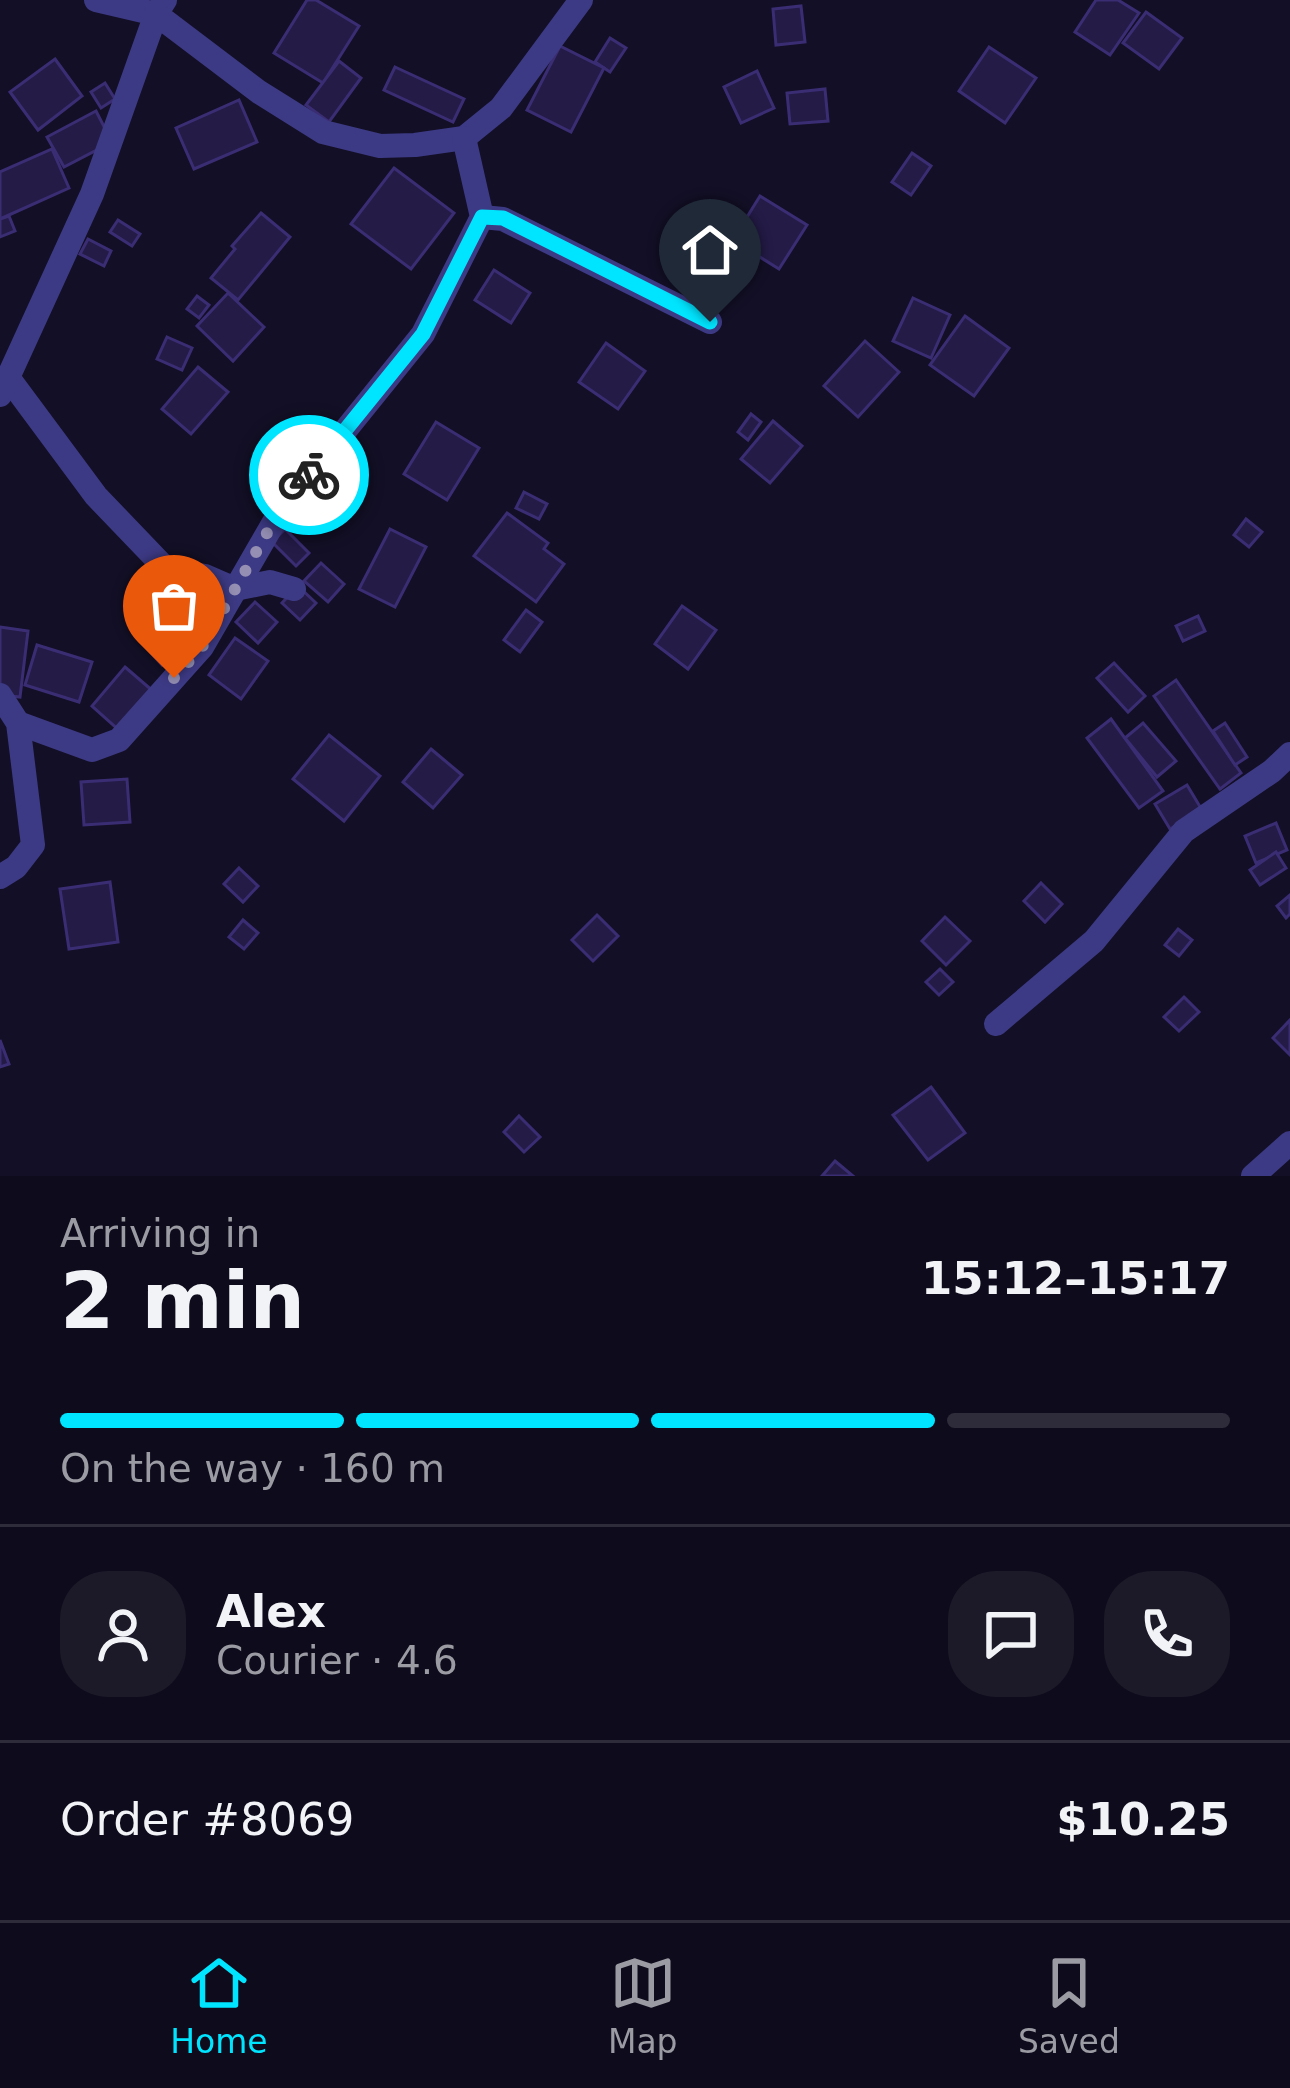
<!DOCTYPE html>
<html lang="en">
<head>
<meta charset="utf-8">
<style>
	body { margin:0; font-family:"DejaVu Sans",sans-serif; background:#1c1929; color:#f1f3f6; height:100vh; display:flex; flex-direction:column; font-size:45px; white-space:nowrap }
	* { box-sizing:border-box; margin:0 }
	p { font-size:39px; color:#9b9ba3 }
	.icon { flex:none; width:66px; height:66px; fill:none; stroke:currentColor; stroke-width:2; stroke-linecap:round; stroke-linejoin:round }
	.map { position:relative; height:1176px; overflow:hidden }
	.details { display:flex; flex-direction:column; background:#0e0b1c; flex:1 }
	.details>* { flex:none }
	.pin { position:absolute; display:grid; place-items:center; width:102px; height:102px; color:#fff; margin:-123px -51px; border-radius:50% 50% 50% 0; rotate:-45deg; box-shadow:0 0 12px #0007 }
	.pin .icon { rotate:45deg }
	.courier { position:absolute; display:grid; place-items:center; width:120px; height:120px; margin:-60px; border:9px solid #00e5ff; border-radius:50%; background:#fff; color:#222; box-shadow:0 3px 15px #0007 }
	.head em { font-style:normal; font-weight:700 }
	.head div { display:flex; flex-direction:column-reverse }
	.head { display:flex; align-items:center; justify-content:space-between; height:204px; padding:0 60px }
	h1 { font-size:78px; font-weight:700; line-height:90px }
	.bar { display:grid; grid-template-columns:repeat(4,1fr); gap:18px 12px; align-content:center; height:144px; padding:0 60px }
	.bar i { height:15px; border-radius:9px; background:#2e2b3b }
	.bar .current { background:#00e5ff }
	.bar p { grid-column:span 4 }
	.line { display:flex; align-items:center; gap:30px; padding:0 60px; border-top:3px solid #2e2b3b }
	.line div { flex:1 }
	.round { display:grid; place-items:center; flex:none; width:126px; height:126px; border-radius:48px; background:#1c1929 }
	.dock { display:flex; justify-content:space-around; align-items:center; height:168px; border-top:3px solid #2e2b3b; background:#0e0b1c; font-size:33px; color:#9b9ba3 }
	.dock a { display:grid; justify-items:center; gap:6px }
	.dock .current { color:#00e5ff }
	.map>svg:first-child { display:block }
	.building { fill:#241b47; stroke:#3b2d73; stroke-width:3 }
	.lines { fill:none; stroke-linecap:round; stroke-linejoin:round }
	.minor { stroke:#3d3a85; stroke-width:24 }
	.done { stroke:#948fb3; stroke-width:12; stroke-dasharray:0 21.6 }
	.route { stroke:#00e5ff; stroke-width:15 }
</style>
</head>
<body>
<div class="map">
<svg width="1290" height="1176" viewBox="0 0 1290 1176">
	<rect width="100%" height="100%" fill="#130f26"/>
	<g class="building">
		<path d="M307,0H316L359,26L323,83L274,53Z"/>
		<path d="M1096,0H1118L1139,13L1110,55L1075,32Z"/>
		<path d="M801,6L805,42L776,45L773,9Z"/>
		<path d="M1146,12L1182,38L1159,69L1123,43Z"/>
		<path d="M610,38L626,48L610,72L595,62Z"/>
		<path d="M560,46L604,68L571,132L527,110Z"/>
		<path d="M989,47L1036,78L1005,123L959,91Z"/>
		<path d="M55,59L82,96L38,130L10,92Z"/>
		<path d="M339,61L361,78L329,122L306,105Z"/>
		<path d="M395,67L464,99L453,122L384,90Z"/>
		<path d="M757,71L774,108L741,123L724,87Z"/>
		<path d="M105,83L115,99L101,108L91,92Z"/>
		<path d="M825,89L828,121L790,124L787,93Z"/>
		<path d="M239,100L257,142L194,169L176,128Z"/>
		<path d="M96,111L112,142L64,167L47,137Z"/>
		<path d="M52,149L69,188L0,219V172Z"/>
		<path d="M912,153L931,166L911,195L892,182Z"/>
		<path d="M394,168L454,213L411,269L351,224Z"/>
		<path d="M760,196L807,225L779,269L747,249L753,238L739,230Z"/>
		<path d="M261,213L290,237L238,300L211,278L235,249L232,246Z"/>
		<path d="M9,216L15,231L0,237V219Z"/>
		<path d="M118,220L140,234L132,246L110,232Z"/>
		<path d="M88,239L111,251L104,266L80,254Z"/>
		<path d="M494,270L530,293L511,323L475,300Z"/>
		<path d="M228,293L264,327L233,361L197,326Z"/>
		<path d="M197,296L209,305L199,318L187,309Z"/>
		<path d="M913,298L950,315L931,358L893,341Z"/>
		<path d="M965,316L1009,348L974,396L930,365Z"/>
		<path d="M167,337L192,348L182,370L157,359Z"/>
		<path d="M865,341L899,372L858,417L824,386Z"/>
		<path d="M606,343L645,371L618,409L579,382Z"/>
		<path d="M198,367L228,392L191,434L162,409Z"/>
		<path d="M751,414L761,422L748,440L738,432Z"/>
		<path d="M773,421L802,446L770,483L741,459Z"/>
		<path d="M436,422L479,448L447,500L404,474Z"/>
		<path d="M524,492L547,504L539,519L516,508Z"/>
		<path d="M507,513L548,543L544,549L564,564L536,602L474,556Z"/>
		<path d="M1246,519L1262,532L1249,547L1234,535Z"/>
		<path d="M285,529L309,553L296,566L272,542Z"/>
		<path d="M390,529L426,547L395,607L359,589Z"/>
		<path d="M321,563L344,584L328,602L304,581Z"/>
		<path d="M298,586L316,603L300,620L282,603Z"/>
		<path d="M188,601L212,625L190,647L166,623Z"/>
		<path d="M255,602L277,622L258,643L236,622Z"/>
		<path d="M682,606L716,630L688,669L655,644Z"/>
		<path d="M526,610L542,622L520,652L504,640Z"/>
		<path d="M1198,616L1205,631L1183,641L1176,626Z"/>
		<path d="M166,621L185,643L162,665L142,643Z"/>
		<path d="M0,627L28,631L20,697L0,695Z"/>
		<path d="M235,638L268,661L241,699L209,675Z"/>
		<path d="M37,645L92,662L79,702L25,685Z"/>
		<path d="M1114,663L1145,696L1128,712L1097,678Z"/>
		<path d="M125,667L154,692L120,731L92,706Z"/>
		<path d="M1176,680L1241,773L1220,789L1154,696Z"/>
		<path d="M1111,719L1163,791L1139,808L1087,738Z"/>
		<path d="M1143,723L1176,761L1157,777L1125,738Z"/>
		<path d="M1225,723L1247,757L1235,765L1213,731Z"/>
		<path d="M329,735L380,776L344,821L293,779Z"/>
		<path d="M431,749L462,775L433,808L403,782Z"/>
		<path d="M127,779L130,822L84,825L81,782Z"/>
		<path d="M1187,785L1202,810L1170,829L1155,804Z"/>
		<path d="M1276,823L1287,850L1256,863L1245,836Z"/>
		<path d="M1276,852L1286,868L1260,885L1250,870Z"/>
		<path d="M239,868L258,886L243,902L224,884Z"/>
		<path d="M110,882L118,942L69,949L60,889Z"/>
		<path d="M1041,883L1062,904L1045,922L1024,901Z"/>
		<path d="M1290,895V914L1286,918L1277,906Z"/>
		<path d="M597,915L618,936L593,961L572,940Z"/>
		<path d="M945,917L970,941L946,965L922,941Z"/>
		<path d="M243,920L258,933L244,949L229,937Z"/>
		<path d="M1178,929L1192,940L1179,956L1165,945Z"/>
		<path d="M940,969L953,982L939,995L926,982Z"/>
		<path d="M1184,997L1199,1012L1179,1031L1164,1017Z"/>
		<path d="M1290,1020V1055L1273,1038Z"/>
		<path d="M0,1040L9,1064L0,1067Z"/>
		<path d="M931,1087L965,1133L928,1160L893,1115Z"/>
		<path d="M519,1116L540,1137L524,1152L504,1132Z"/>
		<path d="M835,1161L853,1176H822Z"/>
	</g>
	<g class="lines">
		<g class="minor">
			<path d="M96,0L156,14L165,0"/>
			<path d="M482,217L503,219L710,322"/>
			<path d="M7,376L96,496L166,569L205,576L235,589L270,582L294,589"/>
			<path d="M0,395L92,194L156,14L259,92L323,132L380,146L415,145L464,138L501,108L581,0"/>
			<path d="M0,695L18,723L33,845L16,867L0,877"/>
			<path d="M18,723L92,750L119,740L202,647L281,510L423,334L482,217L464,138"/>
			<path d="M996,1024L1094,941L1184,831L1272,771L1290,754"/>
			<path d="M1253,1176L1290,1143"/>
		</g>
	</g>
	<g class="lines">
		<path class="done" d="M174,678L202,647L280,510L309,475"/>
		<path class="route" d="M309,475L423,334L482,217L503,218L710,322"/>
	</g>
</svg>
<div class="pin" style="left:174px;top:678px;background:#ea580c"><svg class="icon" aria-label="bag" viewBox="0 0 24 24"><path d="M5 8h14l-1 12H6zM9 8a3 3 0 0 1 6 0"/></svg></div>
<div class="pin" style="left:710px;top:322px;background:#1f2937"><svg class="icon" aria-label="home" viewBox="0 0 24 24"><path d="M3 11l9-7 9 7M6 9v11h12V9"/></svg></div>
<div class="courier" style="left:309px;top:475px"><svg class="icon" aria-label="bike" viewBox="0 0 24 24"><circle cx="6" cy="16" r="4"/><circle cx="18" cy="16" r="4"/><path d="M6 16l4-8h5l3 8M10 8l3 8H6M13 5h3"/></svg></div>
</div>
<section class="details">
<div class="head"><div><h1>2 min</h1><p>Arriving in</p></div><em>15:12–15:17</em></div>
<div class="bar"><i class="current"></i><i class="current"></i><i class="current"></i><i></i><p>On the way · 160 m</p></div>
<div class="line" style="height:216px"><a class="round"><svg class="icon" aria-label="person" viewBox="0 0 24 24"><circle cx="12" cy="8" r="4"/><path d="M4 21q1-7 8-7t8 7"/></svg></a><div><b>Alex</b><p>Courier · 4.6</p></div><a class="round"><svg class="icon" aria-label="chat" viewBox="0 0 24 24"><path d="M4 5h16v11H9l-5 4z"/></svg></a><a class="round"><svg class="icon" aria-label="phone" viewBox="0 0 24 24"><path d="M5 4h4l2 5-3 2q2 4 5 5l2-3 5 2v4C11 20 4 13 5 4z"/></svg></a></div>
<div class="line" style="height:156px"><div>Order #8069</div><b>$10.25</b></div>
</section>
<nav class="dock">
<a class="current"><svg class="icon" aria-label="home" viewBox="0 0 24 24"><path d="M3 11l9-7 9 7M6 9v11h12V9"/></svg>Home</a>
<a><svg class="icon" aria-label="map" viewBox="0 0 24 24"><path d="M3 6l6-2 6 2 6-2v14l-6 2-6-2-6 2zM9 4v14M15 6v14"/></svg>Map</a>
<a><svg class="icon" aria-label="saved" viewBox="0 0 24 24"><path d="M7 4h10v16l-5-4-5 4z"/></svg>Saved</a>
</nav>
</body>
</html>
